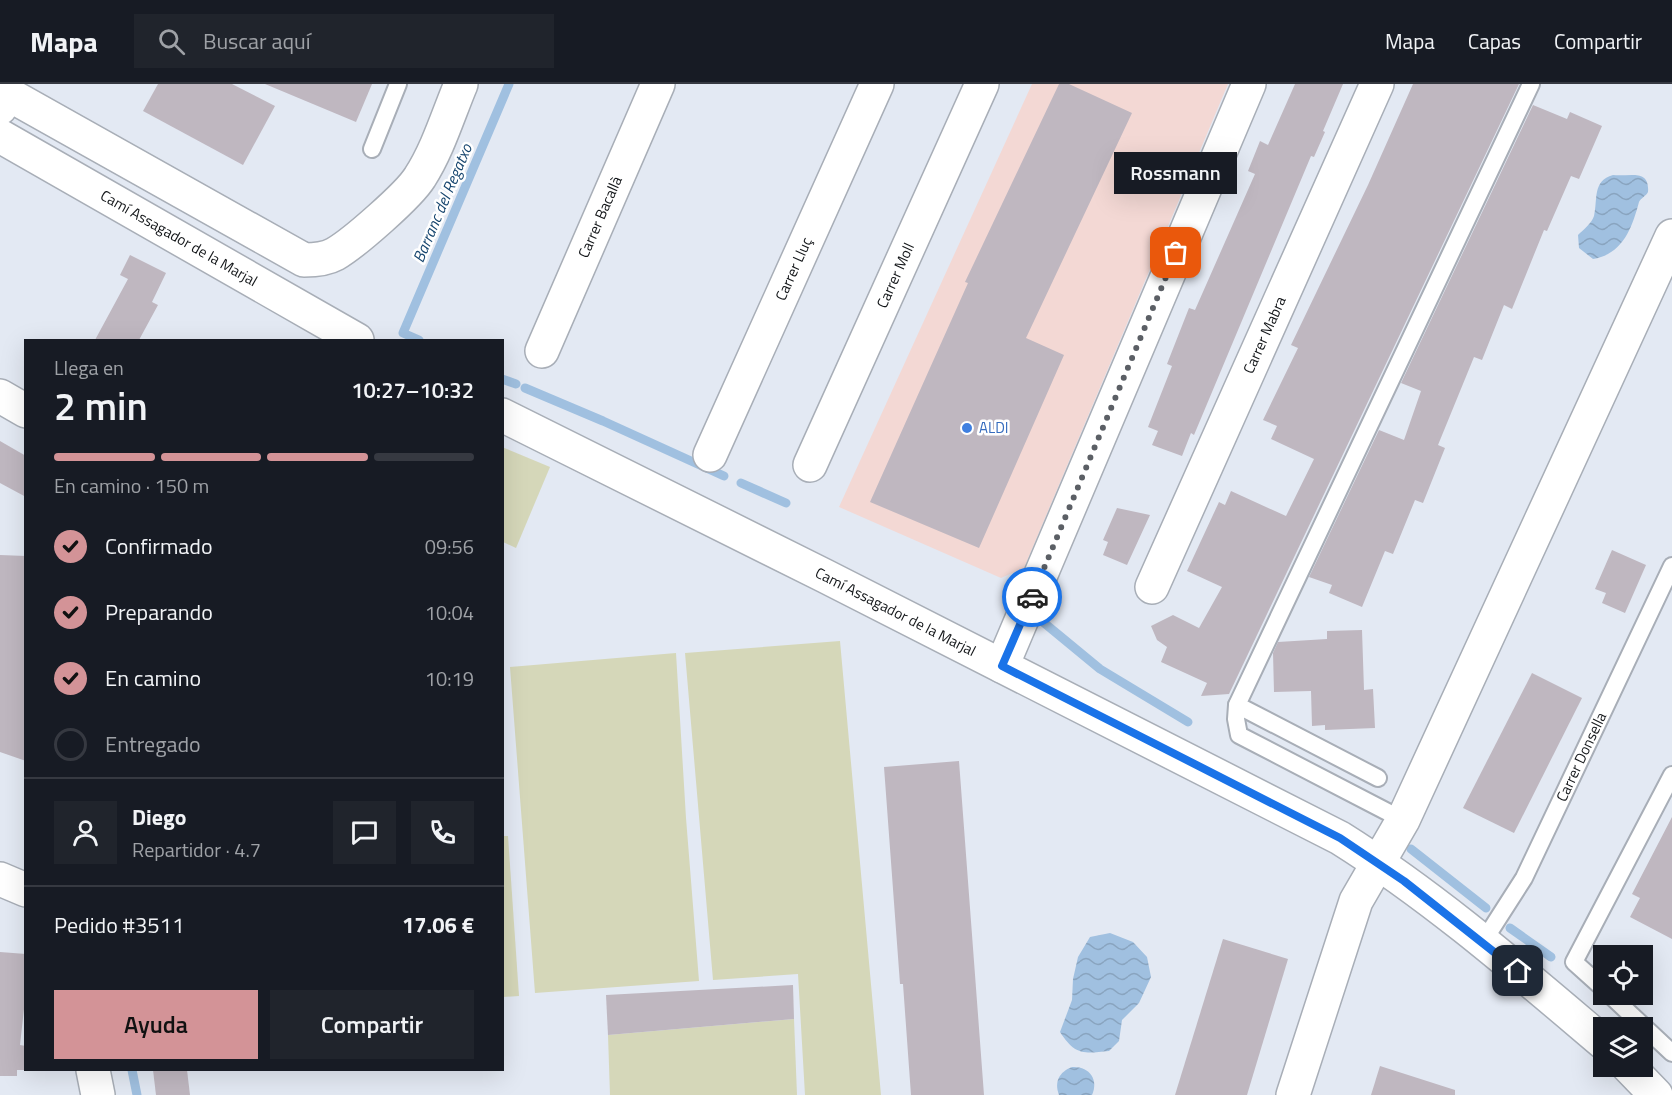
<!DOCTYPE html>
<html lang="es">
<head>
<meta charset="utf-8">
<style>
	body { margin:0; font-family:"Titillium Web",sans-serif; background:#20242c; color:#f1f3f6; height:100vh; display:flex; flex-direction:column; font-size:22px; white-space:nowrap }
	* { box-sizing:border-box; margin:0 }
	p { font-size:20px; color:#9ea1a6 }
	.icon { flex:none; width:33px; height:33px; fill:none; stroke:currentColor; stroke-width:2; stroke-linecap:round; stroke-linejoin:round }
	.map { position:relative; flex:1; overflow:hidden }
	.sheet { position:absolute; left:24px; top:255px; width:480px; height:732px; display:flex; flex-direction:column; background:#171b24; border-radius:0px; box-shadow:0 6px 24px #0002 }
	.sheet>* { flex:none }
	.fabs { position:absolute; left:1593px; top:861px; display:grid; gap:12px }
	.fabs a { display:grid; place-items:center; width:60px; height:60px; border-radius:0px; background:#171b24; box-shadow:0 6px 24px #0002; font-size:30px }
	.pin { position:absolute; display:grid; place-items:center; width:51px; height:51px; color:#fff; margin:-26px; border-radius:12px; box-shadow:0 3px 9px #0006 }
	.courier { position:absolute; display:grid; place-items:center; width:60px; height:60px; margin:-30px; border:4px solid #1a73e8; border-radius:50%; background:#fff; color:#222; box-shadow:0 2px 8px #0007 }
	.bubble { position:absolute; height:42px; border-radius:0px; background:#171b24; box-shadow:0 6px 24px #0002; font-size:20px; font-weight:600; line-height:42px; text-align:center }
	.overview em { font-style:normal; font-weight:600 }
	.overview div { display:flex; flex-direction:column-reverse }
	.overview { display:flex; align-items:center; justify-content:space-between; height:102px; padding:0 30px }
	h1 { font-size:39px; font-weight:600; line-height:45px }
	.bar { display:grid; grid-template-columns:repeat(4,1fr); gap:9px 6px; align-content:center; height:72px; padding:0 30px }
	.bar i { height:8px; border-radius:4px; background:#363941 }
	.bar .active { background:#d39397 }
	.bar p { grid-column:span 4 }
	.line { display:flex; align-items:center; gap:15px; padding:0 30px; border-top:2px solid #363941 }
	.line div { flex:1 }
	.round { display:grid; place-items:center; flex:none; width:63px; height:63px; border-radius:0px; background:#20242c }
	ol { padding:0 30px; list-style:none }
	li { display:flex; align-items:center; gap:18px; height:66px }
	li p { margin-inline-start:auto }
	li .icon { padding:6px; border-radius:50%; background:#d39397; color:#111; stroke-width:4 }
	li:last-child { color:#9ea1a6 }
	li i { width:33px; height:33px; border:3px solid #363941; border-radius:50% }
	.primary-button { display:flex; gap:12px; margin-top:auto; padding:12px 30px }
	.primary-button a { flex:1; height:69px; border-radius:0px; background:#d39397; color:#111; font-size:24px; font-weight:600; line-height:69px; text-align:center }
	.primary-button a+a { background:#20242c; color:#f1f3f6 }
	header { display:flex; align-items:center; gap:36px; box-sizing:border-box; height:84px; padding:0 30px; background:#171b24; border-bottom:2px solid #363941 }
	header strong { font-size:28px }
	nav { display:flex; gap:33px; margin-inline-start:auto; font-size:21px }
	.search { width:420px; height:54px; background:#20242c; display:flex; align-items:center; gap:15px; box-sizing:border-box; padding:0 21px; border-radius:0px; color:#9ea1a6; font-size:22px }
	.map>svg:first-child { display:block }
	.commercial { fill:#f3d8d4 }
	.garden { fill:#d5d7b9 }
	.water { fill:url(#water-waves) }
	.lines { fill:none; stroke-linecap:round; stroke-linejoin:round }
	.stream { stroke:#a0c0e0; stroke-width:9 }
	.building { fill:#bfb7c0 }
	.service-casing { stroke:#a8aeb7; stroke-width:20 }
	.minor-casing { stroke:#a8aeb7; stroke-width:36 }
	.service { stroke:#fff; stroke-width:16 }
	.minor { stroke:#fff; stroke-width:33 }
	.done { stroke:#5b5f65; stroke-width:6; stroke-dasharray:0 10.8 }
	.route { stroke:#1a73e8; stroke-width:8 }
	.shop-dot { fill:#3f7fe0; stroke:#fff; stroke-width:2 }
	.labels { text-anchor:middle; stroke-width:5; stroke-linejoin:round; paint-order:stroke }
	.street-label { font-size:15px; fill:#121518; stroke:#fff }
	.shop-label { font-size:15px; fill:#366cbe; stroke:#fff; text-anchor:start }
	.water-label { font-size:16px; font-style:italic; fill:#16456e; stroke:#fff }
</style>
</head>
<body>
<header>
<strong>Mapa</strong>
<div class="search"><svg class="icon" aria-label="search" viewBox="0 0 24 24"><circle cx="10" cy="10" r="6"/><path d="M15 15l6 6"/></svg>Buscar aquí</div>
<nav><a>Mapa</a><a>Capas</a><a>Compartir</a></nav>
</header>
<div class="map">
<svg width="1672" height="1011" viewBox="0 0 1672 1011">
	<defs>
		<pattern id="water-waves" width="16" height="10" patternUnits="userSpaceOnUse" patternTransform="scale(1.5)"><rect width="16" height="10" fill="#a0c0e0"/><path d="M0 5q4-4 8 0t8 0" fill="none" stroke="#89a4bf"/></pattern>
	</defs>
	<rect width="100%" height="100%" fill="#e3e9f3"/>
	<path class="commercial" d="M1032,0H1228L1024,484L1001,494L839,423Z"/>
	<g class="garden">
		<path d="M502,363L550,383L516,464L503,458Z"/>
		<path d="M840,557L881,1011H805L798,890L713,896L685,569Z"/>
		<path d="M676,569L686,734L699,897L535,909L510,583Z"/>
		<path d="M503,752H508L519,912L503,913Z"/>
		<path d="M794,935L797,1011H610L608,951Z"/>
	</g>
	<g class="water">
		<path d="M1613,91C1629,93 1650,84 1648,108C1646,112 1641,114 1639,118C1632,144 1623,170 1593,175L1579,164L1578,151C1583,146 1592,139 1594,132C1598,115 1592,97 1613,91Z"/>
		<path d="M1110,849L1133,858L1147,873L1151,893L1139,919L1122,936L1119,957L1109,967C1083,970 1075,971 1060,948L1072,916L1073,895L1078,873L1090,853Z"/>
		<path d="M1072,983C1089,982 1099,995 1092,1011H1059C1054,998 1059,988 1072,983Z"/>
	</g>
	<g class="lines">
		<g class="stream">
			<path d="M419,256L403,249L509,0"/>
			<path d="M502,295L516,300"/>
			<path d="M525,304L603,337L724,392"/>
			<path d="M741,399L786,419"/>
			<path d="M1043,538L1100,585L1188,638"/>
			<path d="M1411,765L1486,824"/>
			<path d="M1510,844L1551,873"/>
			<path d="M132,986L137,1011"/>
		</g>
	</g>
	<g class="building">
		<path d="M158,0H232L275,22L243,81L143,27Z"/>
		<path d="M265,0H372L356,38Z"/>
		<path d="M1059,0H1069L1132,29L1026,254L1064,271L979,464L870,418L968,199L965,198Z"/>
		<path d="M1295,0H1343L1323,47L1325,48L1314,73L1311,72L1194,351L1191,349L1182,372L1152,361L1158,347L1148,343L1172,282L1167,280L1189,224L1195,226L1255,90L1248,87L1260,57L1268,61Z"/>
		<path d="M1413,0H1519L1229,610L1201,612L1207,599L1161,578L1167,563L1157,556L1151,542L1173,531L1199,544L1222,503L1187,487L1219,418L1225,421L1231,407L1286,432L1314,375L1271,355L1277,342L1263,336L1298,264L1291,261L1368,101Z"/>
		<path d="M1533,21L1567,35L1570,28L1602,42L1579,95L1571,92L1547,147L1544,146L1512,225L1504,221L1482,276L1474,273L1438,361L1445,364L1423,419L1415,416L1393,470L1385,467L1362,523L1329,509L1332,501L1309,493L1379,346L1404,356L1421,307L1401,299Z"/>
		<path d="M130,171L166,189L152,218L158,221L139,256H95L128,195L120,191Z"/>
		<path d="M0,357L26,372V413L0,399Z"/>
		<path d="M1117,424L1150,431L1127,481L1103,471L1108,458L1103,456Z"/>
		<path d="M1612,466L1646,481L1625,529L1602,519L1606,509L1595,505Z"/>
		<path d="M0,471L26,472V677L0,668Z"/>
		<path d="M1362,546L1364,606L1373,605L1375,644L1325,646V641L1312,642L1311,607L1274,608L1273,569L1278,558L1327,555V547Z"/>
		<path d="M1532,589L1582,614L1514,749L1463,724Z"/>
		<path d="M959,677L984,1011H911L903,900H900L884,683Z"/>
		<path d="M1672,733V855L1630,833L1640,814L1632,810Z"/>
		<path d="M1223,855L1288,875L1247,1011H1175Z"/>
		<path d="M0,868L26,870V907L20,961L26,962V986H17V992H0Z"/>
		<path d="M793,901L794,935L608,951L606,911Z"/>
		<path d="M1380,982L1455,1006V1011H1371Z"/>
		<path d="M153,986H187L190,1011H156Z"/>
	</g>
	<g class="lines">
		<defs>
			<g id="service">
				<path d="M372,65L398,0"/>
				<path d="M1237,621L1236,635L1239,651L1403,736"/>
				<path d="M1378,694L1237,621L1531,0"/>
				<path id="s1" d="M1483,858L1524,794L1672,482"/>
				<path d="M1604,905L1574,878L1672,691"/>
				<path d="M1609,910L1672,969"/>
			</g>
			<g id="minor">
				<path d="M0,24L8,10L304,176C314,176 326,175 335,170C354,159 409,111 420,93C438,65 448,31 461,0"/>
				<path id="s2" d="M0,52L357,256"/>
				<path id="s3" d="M542,267L658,0"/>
				<path d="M0,312L26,327"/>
				<path id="s4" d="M502,331L825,492L1340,754C1434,813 1519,887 1604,959"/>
				<path id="s5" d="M710,371L877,0"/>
				<path id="s6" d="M810,381L982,0"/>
				<path id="s7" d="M1152,503L1377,0"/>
				<path d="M1002,582L1249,0"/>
				<path d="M0,795L26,806"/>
				<path d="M1628,982L1656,1011"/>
				<path d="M93,986L98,1011"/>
				<path d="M1293,1011L1356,817L1403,736L1672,152"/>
			</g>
		</defs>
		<use href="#service" class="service-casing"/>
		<use href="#minor" class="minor-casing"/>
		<use href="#service" class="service"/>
		<use href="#minor" class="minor"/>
	</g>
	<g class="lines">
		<path class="done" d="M1032,513L1176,169"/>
		<path class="route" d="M1032,513L1002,582L1340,754L1404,797L1518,887"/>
	</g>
	<circle class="shop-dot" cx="967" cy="344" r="6"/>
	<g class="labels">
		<g class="street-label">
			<text dy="5" stroke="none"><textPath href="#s3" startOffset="146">Carrer Bacallà</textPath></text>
			<text dy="5" stroke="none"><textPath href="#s2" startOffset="206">Camí Assagador de la Marjal</textPath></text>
			<text dy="5" stroke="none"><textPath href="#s5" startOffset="204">Carrer Lluç</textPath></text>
			<text dy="5" stroke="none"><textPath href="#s6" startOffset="208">Carrer Moll</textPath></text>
			<text dy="5" stroke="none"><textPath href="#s7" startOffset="276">Carrer Mabra</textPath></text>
			<text dy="5" stroke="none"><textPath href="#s4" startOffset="440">Camí Assagador de la Marjal</textPath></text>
			<text dy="5" stroke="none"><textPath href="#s1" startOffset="210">Carrer Donsella</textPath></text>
		</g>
		<g class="shop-label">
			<text x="979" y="349">ALDI</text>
		</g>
		<g class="water-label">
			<text transform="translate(442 119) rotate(-67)" y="6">Barranc del Regatxo</text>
		</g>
	</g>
</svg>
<div class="fabs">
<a><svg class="icon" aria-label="locate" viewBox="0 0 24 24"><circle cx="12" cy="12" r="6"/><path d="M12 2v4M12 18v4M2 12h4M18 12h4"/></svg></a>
<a><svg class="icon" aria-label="layers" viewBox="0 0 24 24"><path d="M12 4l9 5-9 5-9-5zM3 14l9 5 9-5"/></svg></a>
</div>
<div class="pin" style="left:1176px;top:169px;background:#ea580c"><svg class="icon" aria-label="bag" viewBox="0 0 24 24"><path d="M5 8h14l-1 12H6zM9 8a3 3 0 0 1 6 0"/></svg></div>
<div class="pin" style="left:1518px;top:887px;background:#1f2937"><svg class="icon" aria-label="home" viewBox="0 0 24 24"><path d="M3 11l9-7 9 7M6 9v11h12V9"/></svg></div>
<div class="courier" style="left:1032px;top:513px"><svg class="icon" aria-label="car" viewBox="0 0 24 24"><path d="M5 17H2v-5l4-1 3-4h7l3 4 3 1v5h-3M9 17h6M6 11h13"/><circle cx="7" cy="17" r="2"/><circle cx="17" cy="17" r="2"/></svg></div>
<div class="bubble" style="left:1114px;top:68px;width:123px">Rossmann</div>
<section class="sheet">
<div class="overview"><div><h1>2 min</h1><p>Llega en</p></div><em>10:27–10:32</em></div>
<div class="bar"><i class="active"></i><i class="active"></i><i class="active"></i><i></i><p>En camino · 150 m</p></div>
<ol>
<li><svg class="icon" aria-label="check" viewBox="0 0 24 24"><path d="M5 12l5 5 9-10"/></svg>Confirmado<p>09:56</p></li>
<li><svg class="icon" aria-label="check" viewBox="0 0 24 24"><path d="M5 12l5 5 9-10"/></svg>Preparando<p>10:04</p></li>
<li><svg class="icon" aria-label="check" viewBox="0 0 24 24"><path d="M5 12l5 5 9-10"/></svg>En camino<p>10:19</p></li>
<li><i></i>Entregado</li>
</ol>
<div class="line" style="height:108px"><a class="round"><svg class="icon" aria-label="person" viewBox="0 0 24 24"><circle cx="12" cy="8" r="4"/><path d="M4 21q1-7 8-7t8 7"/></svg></a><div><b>Diego</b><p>Repartidor · 4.7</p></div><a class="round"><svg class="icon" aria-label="chat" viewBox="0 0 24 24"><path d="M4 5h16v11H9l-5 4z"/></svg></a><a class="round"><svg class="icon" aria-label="phone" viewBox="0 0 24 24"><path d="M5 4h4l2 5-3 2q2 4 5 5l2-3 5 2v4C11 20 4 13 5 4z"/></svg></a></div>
<div class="line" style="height:78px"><div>Pedido #3511</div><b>17.06 €</b></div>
<div class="primary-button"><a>Ayuda</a><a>Compartir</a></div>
</section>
</div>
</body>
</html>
